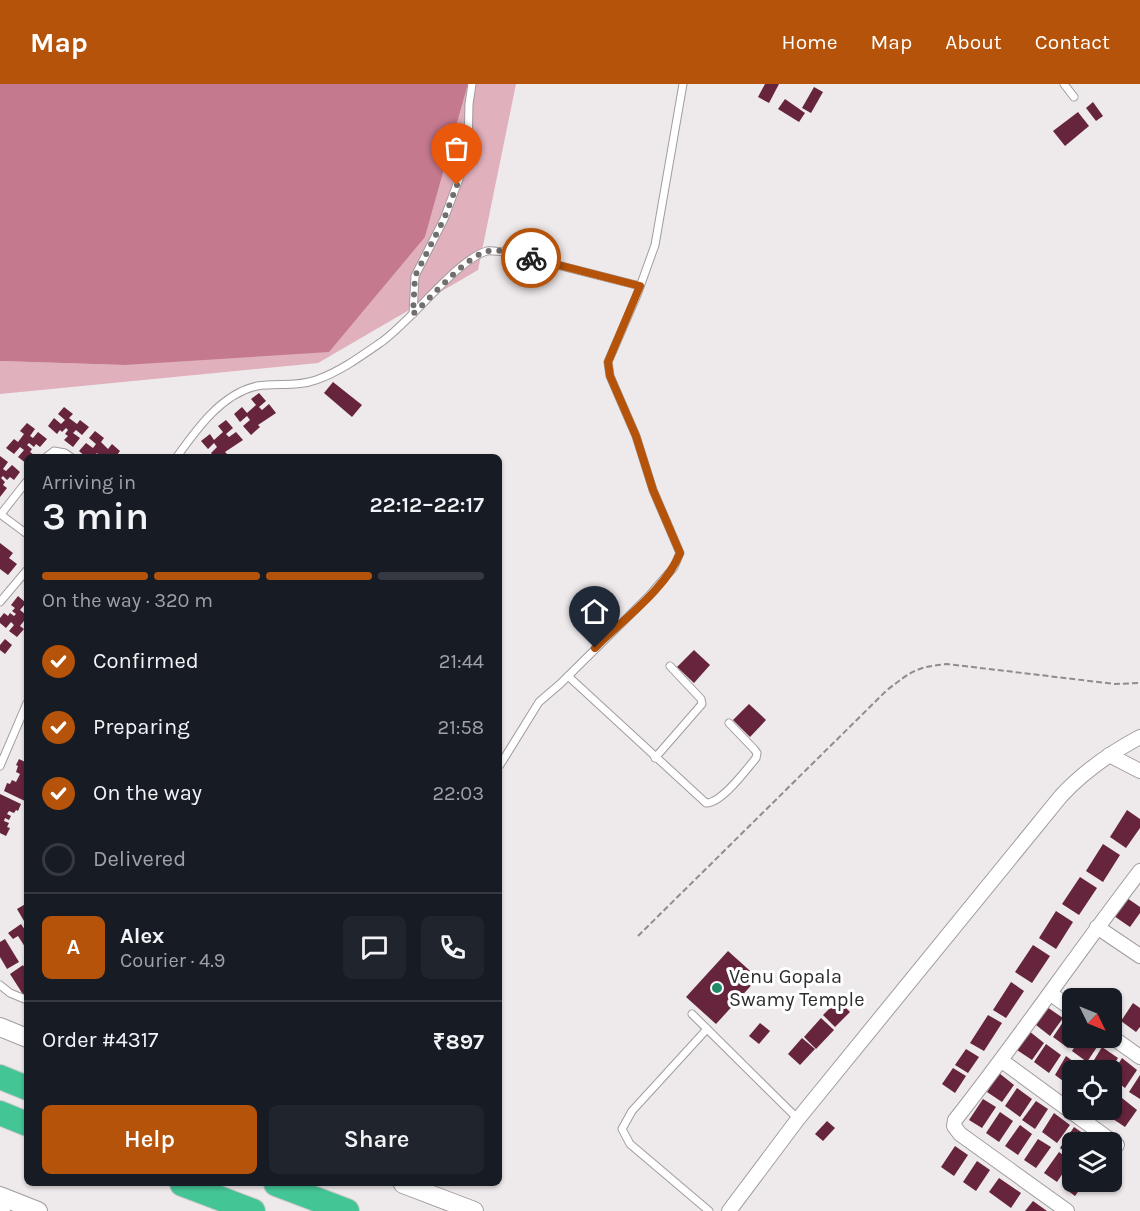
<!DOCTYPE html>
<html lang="en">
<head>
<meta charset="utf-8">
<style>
	body { margin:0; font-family:Karla,sans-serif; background:#20242c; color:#f1f3f6; height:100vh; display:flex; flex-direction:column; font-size:22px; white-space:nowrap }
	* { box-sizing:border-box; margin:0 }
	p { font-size:20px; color:#9ea1a6 }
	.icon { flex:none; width:33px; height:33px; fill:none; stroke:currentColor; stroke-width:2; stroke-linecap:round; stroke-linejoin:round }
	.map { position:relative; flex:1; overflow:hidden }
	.side { position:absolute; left:24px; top:370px; width:478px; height:732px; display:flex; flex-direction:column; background:#171b24; border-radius:9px; box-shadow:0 2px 4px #0004 }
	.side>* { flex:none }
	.needle { width:39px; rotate:133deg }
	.fabs { position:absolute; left:1062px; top:904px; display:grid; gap:12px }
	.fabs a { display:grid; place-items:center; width:60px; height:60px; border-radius:9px; background:#171b24; box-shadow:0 2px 4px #0004; font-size:30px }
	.pin { position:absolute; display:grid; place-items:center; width:51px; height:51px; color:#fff; margin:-62px -26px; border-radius:50% 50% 50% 0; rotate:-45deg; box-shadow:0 0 6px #0007 }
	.pin .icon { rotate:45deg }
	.courier { position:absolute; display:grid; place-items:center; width:60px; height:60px; margin:-30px; border:4px solid #b45309; border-radius:50%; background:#fff; color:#222; box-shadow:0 2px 8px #0007 }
	.overview em { font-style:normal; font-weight:600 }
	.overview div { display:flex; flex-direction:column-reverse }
	.overview { display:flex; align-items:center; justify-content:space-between; height:102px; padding:0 18px }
	h1 { font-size:39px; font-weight:600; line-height:45px }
	.bar { display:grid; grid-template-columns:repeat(4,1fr); gap:9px 6px; align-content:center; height:72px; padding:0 18px }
	.bar i { height:8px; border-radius:4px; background:#363941 }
	.bar .active { background:#b45309 }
	.bar p { grid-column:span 4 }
	.line { display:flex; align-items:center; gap:15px; padding:0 18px; border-top:2px solid #363941 }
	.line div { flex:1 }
	.round { display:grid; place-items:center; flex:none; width:63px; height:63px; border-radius:9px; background:#20242c }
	ol { padding:0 18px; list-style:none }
	li { display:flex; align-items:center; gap:18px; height:66px }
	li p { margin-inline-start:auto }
	li .icon { padding:6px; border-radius:50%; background:#b45309; color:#fff; stroke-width:4 }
	li:last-child { color:#9ea1a6 }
	li i { width:33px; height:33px; border:3px solid #363941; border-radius:50% }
	.primary-button { display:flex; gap:12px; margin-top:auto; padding:12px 18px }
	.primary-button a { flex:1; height:69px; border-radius:9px; background:#b45309; color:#fff; font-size:24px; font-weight:600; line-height:69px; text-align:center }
	.primary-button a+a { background:#20242c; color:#f1f3f6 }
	header { display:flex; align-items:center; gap:36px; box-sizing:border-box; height:84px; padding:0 30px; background:#b45309; color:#fff }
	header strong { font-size:28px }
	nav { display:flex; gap:33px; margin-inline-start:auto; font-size:21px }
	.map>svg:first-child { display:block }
	.green { fill:#e0b0bd }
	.water { fill:#c4798f }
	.building { fill:#66253c }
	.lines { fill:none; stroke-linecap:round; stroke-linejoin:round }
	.service-casing { stroke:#a19c9d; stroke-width:9 }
	.minor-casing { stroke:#a19c9d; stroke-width:16 }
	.secondary-casing { stroke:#a19c9d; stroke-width:20 }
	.motorway-casing { stroke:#c9c8c8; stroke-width:26 }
	.path { stroke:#8f8c8c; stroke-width:2; stroke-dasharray:6 3; stroke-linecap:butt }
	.service { stroke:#fff; stroke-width:7 }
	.minor { stroke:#fff; stroke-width:14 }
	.secondary { stroke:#fff; stroke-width:18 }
	.motorway { stroke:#44c596; stroke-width:24 }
	.done { stroke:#716e6e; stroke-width:6; stroke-dasharray:0 10.8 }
	.route { stroke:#b45309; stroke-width:8 }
	.poi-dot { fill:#218a66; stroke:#fff; stroke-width:2 }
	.labels { text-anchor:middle; stroke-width:6; stroke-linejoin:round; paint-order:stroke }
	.poi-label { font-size:20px; fill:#2e2c2c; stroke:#fff; text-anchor:start }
</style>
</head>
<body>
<header>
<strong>Map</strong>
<nav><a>Home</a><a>Map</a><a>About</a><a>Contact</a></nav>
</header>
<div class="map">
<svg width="1140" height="1127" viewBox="0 0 1140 1127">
	<rect width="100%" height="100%" fill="#eee9ea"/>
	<path class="green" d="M468,0H516L478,186L318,279L0,310V277L124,281L425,153Z"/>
	<path class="water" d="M0,0H468L425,153L329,268L124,281L0,277Z"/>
	<g class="building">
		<path d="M765,0H779L769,19L758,13Z"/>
		<path d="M814,3L823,8L811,29L802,24Z"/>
		<path d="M785,15L805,29L799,38L778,25Z"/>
		<path d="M1093,18L1103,32L1096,37L1086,24Z"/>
		<path d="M1078,28L1089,42L1065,62L1053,47Z"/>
		<path d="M333,298L362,321L352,333L324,309Z"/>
		<path d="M259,309L266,317L259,323L262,326L269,320L276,329L258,341L260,343L251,351L243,342L250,336L247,332L240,338L234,330L242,323L247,329L256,321L251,315Z"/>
		<path d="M64,323L73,330L69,334L77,340L80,336L89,343L82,351L76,346L73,349L80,354L73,363L64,356L68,352L65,350L68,346L66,344L62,348L60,346L57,350L48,342L54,334L61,340L65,336L58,330Z"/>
		<path d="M226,336L233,344L226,350L229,353L236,348L243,356L225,368L227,370L223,374H215L211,369L217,363L214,359L208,365L201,357L210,350L214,356L223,348L218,342Z"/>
		<path d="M27,339L35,345L30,352L33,354L38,348L47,355L40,363L36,360L34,363L29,359L27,361L32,365L30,368L34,371L31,374H27V380L18,373L24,366L20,363L14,370L6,364L14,355L18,358L24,350L20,347Z"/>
		<path d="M95,347L104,354L101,358L108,365L112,360L120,367L115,374H111L107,370L105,374H97L99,371L97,369L94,373L91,370L87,374L79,367L86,359L93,364L96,360L89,354Z"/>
		<path d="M0,372L8,378L3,385L6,387L12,381L20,388L14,396L10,393L7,396L3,392L1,394L5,398L3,401L7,404L0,413Z"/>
		<path d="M0,459L13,469L9,474L17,480L8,491L0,485Z"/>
		<path d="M18,512L26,519L20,526L25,530L27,527V533L20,542L24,545L17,553L9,547L14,541L11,538L6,544L0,539V534L4,529L8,532L10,529L14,532L16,530L12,527L15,524L11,521Z"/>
		<path d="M5,555L12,561L5,570L0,566V561Z"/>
		<path d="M694,566L710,581L694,599L677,583Z"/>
		<path d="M749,620L766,636L750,653L733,636Z"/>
		<path d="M19,675L27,679V700L25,702L27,703V718L4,707L7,699L10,700L12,696L16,698L20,690L16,688L18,682L16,681Z"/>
		<path d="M0,710L21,720L18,727L16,726L14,729L9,727L7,730L11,732L9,736L5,734L4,737L9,739L7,743L10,744L6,752L0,749Z"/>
		<path d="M1127,726L1140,735V744L1126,764L1110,753Z"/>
		<path d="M1103,760L1120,771L1103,798L1086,787Z"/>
		<path d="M1080,793L1097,804L1079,831L1062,820Z"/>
		<path d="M1127,814L1140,823V829L1130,843L1114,832Z"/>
		<path d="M27,819V835L24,837L17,825Z"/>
		<path d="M1056,827L1073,838L1056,865L1039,854Z"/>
		<path d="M21,840L27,849V866L18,852L13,855L8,849Z"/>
		<path d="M5,855L19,878L7,885L0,873V858Z"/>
		<path d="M1033,861L1050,872L1032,899L1015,888Z"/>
		<path d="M728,867L758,894L716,940L686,913Z"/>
		<path d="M23,881L27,888V910L24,912L10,890Z"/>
		<path d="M1011,898L1024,907L1006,934L993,926Z"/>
		<path d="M838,916L850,928L835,943L823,931Z"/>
		<path d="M1133,919L1140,924V943L1136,948L1121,937Z"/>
		<path d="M1047,923L1063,934L1050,952L1036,941Z"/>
		<path d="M988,931L1002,939L984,967L970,959Z"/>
		<path d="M821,934L834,946L816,965L804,953Z"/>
		<path d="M1065,935L1072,940V954H1075L1068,964L1053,953Z"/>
		<path d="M760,939L770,947L759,960L749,952Z"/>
		<path d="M1029,947L1044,959L1032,976L1017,966Z"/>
		<path d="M802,954L815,965L800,981L788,970Z"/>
		<path d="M1080,954H1091L1099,960L1087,978L1072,967Z"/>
		<path d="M1046,960L1061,971L1049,989L1034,978Z"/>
		<path d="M1102,963L1118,974L1109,987H1099L1091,981Z"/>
		<path d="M966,965L979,973L968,989L955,981Z"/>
		<path d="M1066,972L1082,984L1080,987H1072V998L1070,1002L1055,991Z"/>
		<path d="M1122,974L1137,986L1125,1004L1112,994V990Z"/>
		<path d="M953,984L966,992L955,1009L942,1000Z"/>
		<path d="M999,989L1014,1001L1002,1018L987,1008Z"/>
		<path d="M1140,991V1015L1129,1008Z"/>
		<path d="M1017,1004L1032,1015L1020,1033L1005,1022Z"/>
		<path d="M1122,1014L1137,1026L1125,1043L1110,1033Z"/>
		<path d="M983,1015L996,1023L982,1044L969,1036Z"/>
		<path d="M1036,1017L1048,1025L1035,1045L1022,1036Z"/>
		<path d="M1000,1028L1013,1037L999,1058L986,1049Z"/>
		<path d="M1054,1029L1070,1041L1057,1059L1042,1048Z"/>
		<path d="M827,1037L835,1044L823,1057L815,1050Z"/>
		<path d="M1020,1041L1032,1050L1018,1071L1005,1062Z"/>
		<path d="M1074,1043L1087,1052L1082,1059H1072V1073L1060,1064Z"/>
		<path d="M1038,1055L1051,1063L1036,1084L1024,1076Z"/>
		<path d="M955,1062L968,1071L954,1092L941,1083Z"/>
		<path d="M1059,1068L1071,1077L1057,1098L1044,1089Z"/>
		<path d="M977,1077L990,1086L976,1107L963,1098Z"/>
		<path d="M1072,1089V1098H1085L1075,1112L1063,1103Z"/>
		<path d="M999,1094L1021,1109L1011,1124L989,1108Z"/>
		<path d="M1033,1117L1047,1127H1025Z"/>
	</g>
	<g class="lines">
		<defs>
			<g id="service">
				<path d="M1064,0L1074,13"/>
				<path d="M413,230L415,192L444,135L463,84L468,65L469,20L472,0"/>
				<path d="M45,374L54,367L65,369L72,374"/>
				<path d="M176,374C196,346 221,310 257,302C277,299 297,303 316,296C339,288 360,273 380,259C409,240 457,175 487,167C492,166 500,168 506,168L640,202"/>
				<path d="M0,430L27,450"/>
				<path d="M1,430L27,397"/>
				<path d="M0,518L27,486"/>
				<path d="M568,592L706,719C721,720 746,686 756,674L757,669L754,665L729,639"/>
				<path d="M655,674L702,620L701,615L670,582"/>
				<path d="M500,681L539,618L560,600L649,512L674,483L680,469L653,406L636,352L610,292L608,278L637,211L655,161L683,0"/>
				<path d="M0,682L27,619"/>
				<path d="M0,901L10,909L27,916"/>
				<path d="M692,930L798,1035"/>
				<path d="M707,945L632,1027L622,1045L630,1060L709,1127"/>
			</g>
			<g id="minor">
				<path d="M1109,671L1140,687"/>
				<path d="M1097,843L1140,872"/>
				<path d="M1051,910L1072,925"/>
				<path d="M1112,953L1140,973"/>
				<path d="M1002,977L1117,1061"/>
				<path d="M729,1127L798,1035L1061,712C1085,686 1110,669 1140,653"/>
				<path d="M1067,1127L960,1050L954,1042L955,1036C1019,955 1077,869 1140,787"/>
			</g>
			<g id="secondary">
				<path d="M0,943L27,954"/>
				<path d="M403,1100L474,1127"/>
				<path d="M0,1112L38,1127"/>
				<path d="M0,1127H1"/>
			</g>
			<g id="motorway">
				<path d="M0,993L27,1004"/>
				<path d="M0,1029L27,1040"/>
				<path d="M182,1100L253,1127"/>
				<path d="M276,1100L347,1127"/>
			</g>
		</defs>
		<use href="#service" class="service-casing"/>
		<use href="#minor" class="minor-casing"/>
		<use href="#secondary" class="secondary-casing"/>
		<use href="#motorway" class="motorway-casing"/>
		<path class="path" d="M638,852L887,606C912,587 916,583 947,580L1115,600L1140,599"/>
		<use href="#service" class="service"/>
		<use href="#minor" class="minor"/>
		<use href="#secondary" class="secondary"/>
		<use href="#motorway" class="motorway"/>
	</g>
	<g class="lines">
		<path class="done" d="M457,101L444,135L415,192L413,230C430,215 468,170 489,167C503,165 518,171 531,174"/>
		<path class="route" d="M531,174L640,202L608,278L610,292L636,352L653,406L680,469C666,505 622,536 595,564"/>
	</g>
	<circle class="poi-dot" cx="717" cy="904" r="6"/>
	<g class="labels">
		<g class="poi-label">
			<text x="729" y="899">Venu Gopala<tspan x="729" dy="23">Swamy Temple</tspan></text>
		</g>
	</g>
</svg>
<div class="fabs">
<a><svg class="needle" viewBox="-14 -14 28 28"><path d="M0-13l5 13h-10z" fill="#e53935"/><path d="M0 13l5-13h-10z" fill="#9ea1a6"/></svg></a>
<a><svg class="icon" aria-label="locate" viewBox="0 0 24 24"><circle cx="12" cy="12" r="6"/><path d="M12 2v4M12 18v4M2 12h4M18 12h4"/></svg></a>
<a><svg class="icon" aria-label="layers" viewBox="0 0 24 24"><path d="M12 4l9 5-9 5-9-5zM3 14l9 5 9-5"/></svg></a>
</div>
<div class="pin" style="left:457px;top:101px;background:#ea580c"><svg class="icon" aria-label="bag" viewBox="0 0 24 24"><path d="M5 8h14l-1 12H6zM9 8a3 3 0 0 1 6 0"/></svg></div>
<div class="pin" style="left:595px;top:564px;background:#1f2937"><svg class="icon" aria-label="home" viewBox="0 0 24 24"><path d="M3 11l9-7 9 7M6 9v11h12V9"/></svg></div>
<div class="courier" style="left:531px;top:174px"><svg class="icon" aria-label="bike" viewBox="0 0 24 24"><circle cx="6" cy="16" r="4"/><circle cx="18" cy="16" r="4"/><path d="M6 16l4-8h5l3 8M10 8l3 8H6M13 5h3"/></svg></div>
<section class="side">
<div class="overview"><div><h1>3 min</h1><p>Arriving in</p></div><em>22:12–22:17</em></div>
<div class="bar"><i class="active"></i><i class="active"></i><i class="active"></i><i></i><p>On the way · 320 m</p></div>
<ol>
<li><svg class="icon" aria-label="check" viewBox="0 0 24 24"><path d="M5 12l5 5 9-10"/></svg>Confirmed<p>21:44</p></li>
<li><svg class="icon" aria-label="check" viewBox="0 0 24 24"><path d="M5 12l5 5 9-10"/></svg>Preparing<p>21:58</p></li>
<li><svg class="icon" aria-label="check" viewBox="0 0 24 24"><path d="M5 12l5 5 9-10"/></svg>On the way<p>22:03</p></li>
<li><i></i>Delivered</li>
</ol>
<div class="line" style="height:108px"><b class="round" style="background:#b45309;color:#fff">A</b><div><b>Alex</b><p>Courier · 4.9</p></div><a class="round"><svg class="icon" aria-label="chat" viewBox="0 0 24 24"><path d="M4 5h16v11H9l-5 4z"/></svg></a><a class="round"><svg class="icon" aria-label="phone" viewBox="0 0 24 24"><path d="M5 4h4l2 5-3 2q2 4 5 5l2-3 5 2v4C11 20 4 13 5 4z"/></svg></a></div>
<div class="line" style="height:78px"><div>Order #4317</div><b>₹897</b></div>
<div class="primary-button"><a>Help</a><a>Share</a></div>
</section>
</div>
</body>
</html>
